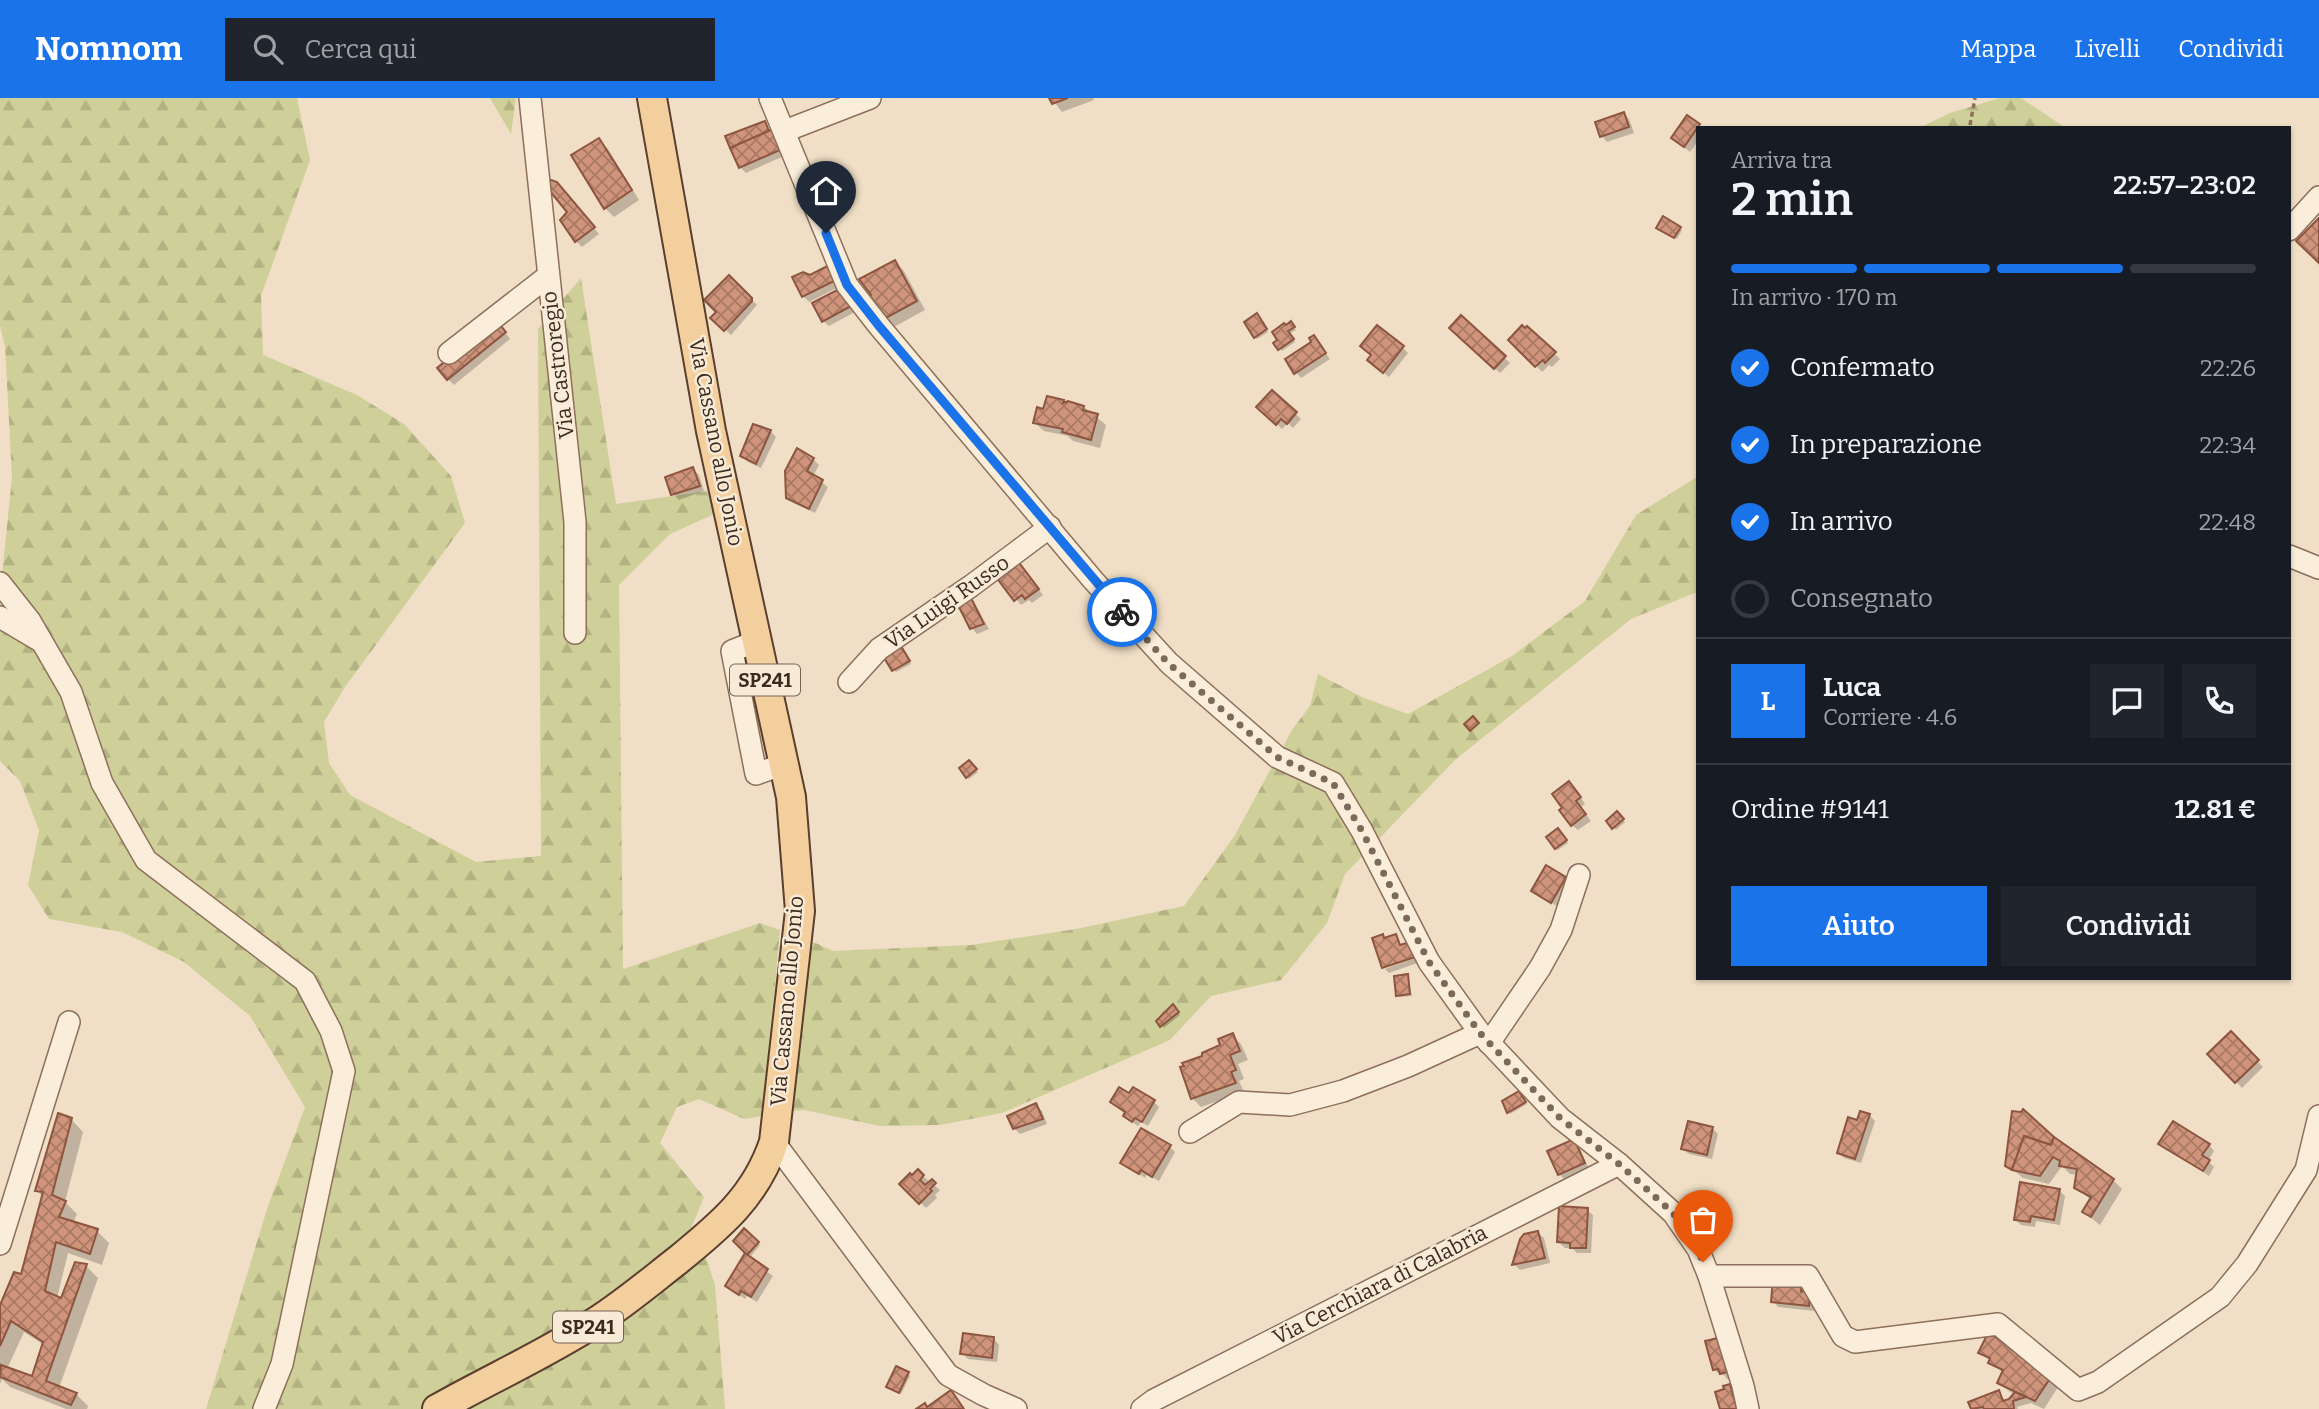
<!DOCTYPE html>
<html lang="it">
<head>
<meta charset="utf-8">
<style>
	body { margin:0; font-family:Bitter,serif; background:#20242c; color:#f1f3f6; height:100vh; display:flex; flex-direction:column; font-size:26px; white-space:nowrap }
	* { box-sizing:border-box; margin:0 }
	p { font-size:23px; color:#9ea1a6 }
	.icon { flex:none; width:38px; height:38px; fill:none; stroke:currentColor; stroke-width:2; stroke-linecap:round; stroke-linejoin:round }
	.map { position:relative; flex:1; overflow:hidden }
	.sheet { position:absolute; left:1696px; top:28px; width:595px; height:854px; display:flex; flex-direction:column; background:#171b24; border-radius:0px; box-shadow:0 2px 5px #0004 }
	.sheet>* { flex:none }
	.pin { position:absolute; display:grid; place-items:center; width:60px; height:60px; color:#fff; margin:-72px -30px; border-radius:50% 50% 50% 0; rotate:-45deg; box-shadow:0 0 7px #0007 }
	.pin .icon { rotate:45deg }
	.courier { position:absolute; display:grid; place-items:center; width:70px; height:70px; margin:-35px; border:5px solid #1a73e8; border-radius:50%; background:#fff; color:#222; box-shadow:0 2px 9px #0007 }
	.head em { font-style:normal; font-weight:600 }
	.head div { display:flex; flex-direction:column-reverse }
	.head { display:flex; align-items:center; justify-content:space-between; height:119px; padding:0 35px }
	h1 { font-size:46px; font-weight:600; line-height:52px }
	.bar { display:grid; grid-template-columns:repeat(4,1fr); gap:10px 7px; align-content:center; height:84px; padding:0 35px }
	.bar i { height:9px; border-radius:5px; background:#363941 }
	.bar .active { background:#1a73e8 }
	.bar p { grid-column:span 4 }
	.line { display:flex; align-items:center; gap:18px; padding:0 35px; border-top:2px solid #363941 }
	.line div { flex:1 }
	.round { display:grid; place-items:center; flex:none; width:74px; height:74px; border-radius:0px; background:#20242c }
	ol { padding:0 35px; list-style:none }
	li { display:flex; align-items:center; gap:21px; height:77px }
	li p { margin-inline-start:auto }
	li .icon { padding:7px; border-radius:50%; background:#1a73e8; color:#fff; stroke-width:4 }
	li:last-child { color:#9ea1a6 }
	li i { width:38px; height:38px; border:4px solid #363941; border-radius:50% }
	.action { display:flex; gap:14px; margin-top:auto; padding:14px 35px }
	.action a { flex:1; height:80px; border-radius:0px; background:#1a73e8; color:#fff; font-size:28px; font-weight:600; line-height:80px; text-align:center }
	.action a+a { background:#20242c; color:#f1f3f6 }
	header { display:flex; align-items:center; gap:42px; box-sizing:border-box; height:98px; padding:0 35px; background:#1a73e8; color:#fff }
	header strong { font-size:33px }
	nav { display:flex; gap:38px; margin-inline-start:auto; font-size:24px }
	.search { width:490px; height:63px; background:#20242c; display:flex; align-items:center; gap:18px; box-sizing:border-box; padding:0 24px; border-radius:0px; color:#9ea1a6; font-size:26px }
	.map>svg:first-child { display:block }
	.forest { fill:url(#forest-firs) }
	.shadow { fill:#0003; fill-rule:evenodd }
	.building { fill:url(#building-cross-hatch); stroke:#8d5540; stroke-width:2 }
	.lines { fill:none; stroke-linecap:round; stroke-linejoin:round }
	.minor-casing { stroke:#8d6f5b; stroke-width:24 }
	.major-casing { stroke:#5a3e2f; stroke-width:32 }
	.path { stroke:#8d6f5b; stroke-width:3.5; stroke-dasharray:5 3.5; stroke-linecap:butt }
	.minor { stroke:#faedda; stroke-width:21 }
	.major { stroke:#f4cf9e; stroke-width:28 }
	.done { stroke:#7b6959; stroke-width:7; stroke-dasharray:0 12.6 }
	.route { stroke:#1a73e8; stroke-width:9 }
	.labels { text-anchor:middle; stroke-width:5; stroke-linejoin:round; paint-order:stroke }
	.shield { fill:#f7ead6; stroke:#746456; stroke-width:2 }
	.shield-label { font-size:19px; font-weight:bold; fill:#3c2a1f }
	.street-label { font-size:21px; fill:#3c2a1f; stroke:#f7ead6 }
</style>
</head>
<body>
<header>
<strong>Nomnom</strong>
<div class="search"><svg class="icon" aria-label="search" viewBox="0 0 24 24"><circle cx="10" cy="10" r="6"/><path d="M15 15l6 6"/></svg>Cerca qui</div>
<nav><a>Mappa</a><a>Livelli</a><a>Condividi</a></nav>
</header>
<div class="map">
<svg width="2319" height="1311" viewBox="0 0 2319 1311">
	<defs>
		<pattern id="forest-firs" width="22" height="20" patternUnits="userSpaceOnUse" patternTransform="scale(1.75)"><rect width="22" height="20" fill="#cfcf99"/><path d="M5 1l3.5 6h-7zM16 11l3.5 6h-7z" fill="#b3b283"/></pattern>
		<pattern id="building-cross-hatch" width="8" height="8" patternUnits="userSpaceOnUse" patternTransform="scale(1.75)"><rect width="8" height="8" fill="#cf947b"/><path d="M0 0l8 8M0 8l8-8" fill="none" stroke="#a97964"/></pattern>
	</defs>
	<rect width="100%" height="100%" fill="#f0dfc6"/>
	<g class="forest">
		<path d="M0,0H297L310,62L261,198L263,257L357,297L404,326L451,378L465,425L345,589L324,624L329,665L350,697L476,764L541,758L538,231L581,180L616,406L708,393L719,414L670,436L619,487L623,871L760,825L780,832L763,1018L744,1021L699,1001L677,1009L660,1045L704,1099L690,1133L706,1159L715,1187L725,1311H206L267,1111L305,1009L250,918L184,864L122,834L49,821L28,787L39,732L20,683L0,663V479L2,477L12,379L5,248L0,228Z"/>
		<path d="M490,0H516L511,36Z"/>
		<path d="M2000,0H2021L2066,30H1919L1950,15Z"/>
		<path d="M1697,379V494L1631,521L1455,662L1345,776L1327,825L1281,882L1211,898L1170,942L1002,1015L940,1027L880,1028L804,1012L791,1013L811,843L833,853L971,847L1076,831L1184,808L1235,737L1292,632L1310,608L1318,576L1364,600L1408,616L1512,558L1585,503L1636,417Z"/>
	</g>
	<g class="shadow">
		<path d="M1051,0H1093L1094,2L1062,14Z"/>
		<path d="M1624,16L1629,21L1634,35L1607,44L1602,38Z"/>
		<path d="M764,25L786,57L746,75L740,69Z"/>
		<path d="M1699,27L1701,30H1698V43L1690,54L1673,40Z"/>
		<path d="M599,42L608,51L639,102L614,119L605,110Z"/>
		<path d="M563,91L599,136L582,149L576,143Z"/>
		<path d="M1680,130L1682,132L1677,141L1661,132Z"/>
		<path d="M895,164L904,173L925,212L892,230L883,221Z"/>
		<path d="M829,169L841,188L809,204L803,198L810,179Z"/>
		<path d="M729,180L757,207L731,237L713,220L718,214Z"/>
		<path d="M840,192L855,214L829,228L823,223Z"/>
		<path d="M1259,220L1268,234L1257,241L1255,238Z"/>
		<path d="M1461,220L1510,265L1500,275L1452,230Z"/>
		<path d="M1291,226L1296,232L1289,236L1295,244L1282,253L1275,245Z"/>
		<path d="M502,230L510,241L454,287L448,281Z"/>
		<path d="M1527,230L1560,261L1552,269L1549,267L1542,274L1511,242Z"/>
		<path d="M1314,239L1330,261L1301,280L1296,274L1313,244Z"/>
		<path d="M1403,250L1408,255L1389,279L1375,268L1373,258Z"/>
		<path d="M1272,294L1301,321L1293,330L1288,325L1282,331L1259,309Z"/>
		<path d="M1063,304L1084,309L1106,327L1100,350L1073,343L1068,338L1044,333L1035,325Z"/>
		<path d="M770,333L776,339L761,370L748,364L742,358Z"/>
		<path d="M813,361L819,367L813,378L828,389L815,415L794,405L788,399Z"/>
		<path d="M693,371L699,377L704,393L679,402L673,396Z"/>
		<path d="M1019,466L1043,497L1032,505L1029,502L1021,507L995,475Z"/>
		<path d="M968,498L974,504L989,531L977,536L972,530Z"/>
		<path d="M903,552L911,566L896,574L894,572Z"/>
		<path d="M968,664L978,674L969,681L961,670Z"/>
		<path d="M1575,691L1585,706L1581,709L1591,723L1578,732L1572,727Z"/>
		<path d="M1617,716L1625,724L1616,732L1608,723Z"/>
		<path d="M1558,733L1568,745L1558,752L1549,740Z"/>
		<path d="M1565,781L1571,786L1558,809L1533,792Z"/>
		<path d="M1418,859L1420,864L1389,875L1385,871Z"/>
		<path d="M1407,878L1412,898L1400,899L1398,897Z"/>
		<path d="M1173,908L1180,917L1164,930L1158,923Z"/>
		<path d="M2231,936L2263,969L2242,990L2210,956Z"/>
		<path d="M1232,937L1241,946L1248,962L1238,966L1244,981L1239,983L1244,994L1201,1009L1192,1000L1204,960L1223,948Z"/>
		<path d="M1130,997L1154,1004L1159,1009L1148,1028L1141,1024L1138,1028L1131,1023L1125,1018L1127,1015L1112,1004Z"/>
		<path d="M1521,997L1527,1006L1510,1016L1508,1014Z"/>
		<path d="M1036,1007L1042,1013L1047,1026L1020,1036L1014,1030Z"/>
		<path d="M2021,1016L2113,1082L2122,1091L2100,1127L2084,1114L2091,1102L2076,1089L2078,1077L2070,1076L2062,1068L2049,1086L2023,1080L2007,1067Z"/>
		<path d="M1869,1017L1875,1023L1861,1065L1844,1060L1839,1054L1858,1025Z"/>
		<path d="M71,1021L83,1034L65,1104L77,1116L73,1125L97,1133L109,1145L102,1167L68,1155L57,1200L62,1202L86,1168L98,1180L59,1290L76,1296L88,1308L87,1311H66L10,1289L2,1281L0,1286V1211L22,1178L43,1099L37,1093ZM24,1234L44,1247L33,1280L7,1271Z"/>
		<path d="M1712,1030L1718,1036L1712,1061L1689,1056L1683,1051Z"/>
		<path d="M1573,1043L1579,1049L1589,1071L1565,1082L1559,1076Z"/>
		<path d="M2161,1045L2209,1047L2214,1053L2208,1063L2214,1069L2209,1078Z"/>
		<path d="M1170,1049L1175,1054L1159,1083L1147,1076L1145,1080L1123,1064Z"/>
		<path d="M918,1074L940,1092L935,1097L937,1100L926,1110L901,1086Z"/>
		<path d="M2059,1092L2065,1098L2060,1127L2036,1123L2035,1129L2021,1127L2015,1121Z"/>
		<path d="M1587,1112L1593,1117L1591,1155H1577L1572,1150H1565L1559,1144Z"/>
		<path d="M745,1133L760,1147L751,1158L735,1143Z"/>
		<path d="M1538,1135L1544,1140L1550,1165L1520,1172L1514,1166Z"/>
		<path d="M746,1158L773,1178L757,1204L747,1198L745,1201L727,1188Z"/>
		<path d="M1801,1185L1815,1202L1814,1213L1778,1209L1773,1203Z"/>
		<path d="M994,1241L999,1247L997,1264L968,1261L962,1255Z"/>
		<path d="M1718,1242L1732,1280L1727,1281L1724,1277H1720L1714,1271Z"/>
		<path d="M1980,1254L2060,1286L2044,1311L2031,1305L2017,1309L2018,1311H1973L1971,1305L1999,1294L2006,1304L2014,1297L1999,1285L2003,1275Z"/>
		<path d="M908,1276L910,1278L901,1296L888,1289Z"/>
	</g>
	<g class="building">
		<path d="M1049,0H1068L1052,6Z"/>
		<path d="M1624,14L1629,29L1600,39L1595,24Z"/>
		<path d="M1687,17L1700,26L1684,49L1671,40Z"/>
		<path d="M765,23L769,33L730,50L725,38Z"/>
		<path d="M773,31L782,51L739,70L730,50Z"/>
		<path d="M599,40L632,92L604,111L571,57Z"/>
		<path d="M548,81L557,84L595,129L575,144L560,122L567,114L549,92Z"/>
		<path d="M1663,118L1681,129L1674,140L1656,130Z"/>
		<path d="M2319,120V165L2296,143Z"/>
		<path d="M895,162L917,203L882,222L865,203L871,197L859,181Z"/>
		<path d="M829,167L836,182L802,199L792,179L803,174L810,177Z"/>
		<path d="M729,177L752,200V203L724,233L710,220L716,214L704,202Z"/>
		<path d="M841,190L851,208L822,224L812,205Z"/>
		<path d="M1257,215L1267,231L1254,240L1244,224Z"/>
		<path d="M1461,217L1506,258L1494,271L1449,230Z"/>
		<path d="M496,222L506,234L447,282L437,270Z"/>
		<path d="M1291,223L1295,229L1288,233L1294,241L1278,252L1273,245L1277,242L1272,234L1284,225L1286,227Z"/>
		<path d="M1377,227L1404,248L1383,275L1367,262L1371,257L1360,248Z"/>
		<path d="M1522,227L1525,230L1527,228L1556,254L1545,265L1543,262L1535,269L1508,242Z"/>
		<path d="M1314,237L1326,255L1294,276L1285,261L1311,244L1309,240Z"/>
		<path d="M1272,292L1297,314L1287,326L1281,321L1276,327L1256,309Z"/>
		<path d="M1047,298L1064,302L1063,305L1068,303L1084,308L1083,312L1098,316L1091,342L1062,334L1063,331L1033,325L1037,309L1043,311Z"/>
		<path d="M753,326L771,332L756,366L740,358Z"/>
		<path d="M797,350L814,360L807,373L823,382L809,411L786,400L785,373Z"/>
		<path d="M693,369L700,388L671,397L665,379Z"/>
		<path d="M1014,458L1039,491L1025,501L1022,497L1014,503L993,475Z"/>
		<path d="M969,496L984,526L970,531L956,503Z"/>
		<path d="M901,548L910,563L892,573L883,558Z"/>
		<path d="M1473,618L1479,625L1470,633L1464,626Z"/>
		<path d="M969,662L977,671L966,680L959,670Z"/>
		<path d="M1569,683L1581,699L1576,703L1586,716L1571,728L1559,712L1562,710L1552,696Z"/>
		<path d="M1617,713L1624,721L1612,731L1606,723Z"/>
		<path d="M1558,730L1567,742L1555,751L1546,739Z"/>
		<path d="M1546,767L1566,779L1551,805L1531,793Z"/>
		<path d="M1383,836L1384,840L1396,836L1400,847L1410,844L1415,859L1382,870L1372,840Z"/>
		<path d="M1408,876L1410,896L1396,898L1394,878Z"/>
		<path d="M1173,906L1179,914L1160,929L1156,923Z"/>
		<path d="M2231,933L2259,962L2235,985L2207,956Z"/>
		<path d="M1233,935L1240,953L1230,957L1236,972L1231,974L1236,985L1191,1001L1180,969L1184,968L1182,965L1202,958V955L1220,947L1218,941Z"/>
		<path d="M1119,989L1129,995L1133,989L1155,1002L1142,1024L1135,1020L1132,1024L1123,1018L1125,1014L1110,1004Z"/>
		<path d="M1519,993L1526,1004L1507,1015L1502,1003Z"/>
		<path d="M1036,1005L1043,1021L1013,1031L1007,1018Z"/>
		<path d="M2023,1011L2054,1039L2051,1047L2024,1038L2012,1072L2005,1068L2012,1013L2021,1014Z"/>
		<path d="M1860,1013L1870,1016L1855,1061L1837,1055L1848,1019L1857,1022Z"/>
		<path d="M58,1015L72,1020L52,1097L66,1103L59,1119L98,1131L90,1156L56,1144L45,1193L61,1200L75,1164L87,1166L46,1283L77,1295L71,1307L0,1279L1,1267L32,1278L43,1244L11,1223L0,1248V1207L14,1174L21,1176L43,1094L35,1093Z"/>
		<path d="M1688,1023L1713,1029L1707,1057L1681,1051Z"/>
		<path d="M2173,1023L2210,1046L2202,1057L2210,1062L2203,1073L2158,1046Z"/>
		<path d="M1141,1030L1171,1047L1152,1079L1141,1072L1139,1076L1120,1065Z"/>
		<path d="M2024,1038L2051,1047L2054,1039L2114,1081L2091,1119L2082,1114L2091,1099L2074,1090L2077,1071L2059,1068L2060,1063L2053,1059L2040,1078L2012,1072Z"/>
		<path d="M1574,1041L1585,1065L1558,1077L1547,1053Z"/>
		<path d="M918,1071L924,1077L920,1082L925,1087L932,1081L936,1085L930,1091L932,1093L919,1106L899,1086L910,1075L912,1077Z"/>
		<path d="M2020,1084L2060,1091L2054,1122L2031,1118L2030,1124L2014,1122Z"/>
		<path d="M1559,1108L1588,1110L1586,1150H1570V1145L1557,1144Z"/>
		<path d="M744,1130L759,1144L747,1157L733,1143Z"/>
		<path d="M1538,1133L1545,1160L1512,1167L1520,1141L1524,1136Z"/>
		<path d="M745,1155L768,1171L751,1199L741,1193L739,1197L725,1188Z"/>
		<path d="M1773,1180L1802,1183L1801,1193L1810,1194L1809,1208L1771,1204Z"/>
		<path d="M963,1235L994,1239L992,1260L960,1256Z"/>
		<path d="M1988,1235L2038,1260L2053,1276L2035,1303L1997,1285L2003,1272L1988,1265L1990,1260L1978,1255Z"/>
		<path d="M1718,1240L1727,1274L1720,1276L1718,1271L1713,1272L1705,1243Z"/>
		<path d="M896,1268L909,1274L899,1295L886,1289Z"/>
		<path d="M1730,1286L1737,1311H1720L1715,1294L1724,1291L1723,1288Z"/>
		<path d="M951,1292L964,1311H916L925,1305L927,1309Z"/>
		<path d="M1999,1292L2003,1303L2009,1301L2015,1294L2026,1299L2013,1303L2014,1311H1984L1983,1309L1971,1311L1968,1304Z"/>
	</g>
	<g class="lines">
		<defs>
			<g id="minor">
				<path d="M530,0L575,424V535"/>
				<path d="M770,0L847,187L879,228L1093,482L1169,565L1277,659L1333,685L1362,733L1429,864L1480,935L1560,1020L1619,1066L1673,1115L1698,1151L1709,1178L1743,1288L1748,1311"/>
				<path d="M785,33L870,0"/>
				<path d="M2289,132L2319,99"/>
				<path d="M449,255L548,178"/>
				<path d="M2289,458L2319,470"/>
				<path d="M0,485L30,523L71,594L102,685L146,762L305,883L331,933L344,973L282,1266L264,1311"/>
				<path d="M0,519L37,541"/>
				<path d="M757,543L732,553L756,676L784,666"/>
				<path d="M849,584L879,551L971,488L1050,429"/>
				<path d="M1489,945L1540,870L1561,832L1579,777"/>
				<path d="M1190,1034L1239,1004L1290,1007L1343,993L1408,968L1480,935"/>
				<path d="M774,1044L948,1277L984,1297L1016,1311"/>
				<path d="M0,1146L69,924"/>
				<path d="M1709,1178H1808L1843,1238L1855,1244L1998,1226L2078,1292L2098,1284L2220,1199L2247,1166L2306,1072L2319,1018"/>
				<path d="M1142,1311L1154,1302L1619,1066"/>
			</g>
			<path id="major" d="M437,1311C490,1281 546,1256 597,1223C625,1205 651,1183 678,1162C721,1127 756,1098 774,1044L800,813L791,699L711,333L652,0"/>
		</defs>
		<use href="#minor" class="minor-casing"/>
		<use href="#major" class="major-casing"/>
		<path class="path" d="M1970,27L1975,0"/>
		<use href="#minor" class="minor"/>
		<use href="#major" class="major"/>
	</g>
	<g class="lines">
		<path class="done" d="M1122,514L1168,565L1277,659L1333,685L1362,733L1429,864L1480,935L1560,1020L1619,1066L1673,1115L1698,1152L1703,1164"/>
		<path class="route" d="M826,135L847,187L879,228L1122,514"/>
	</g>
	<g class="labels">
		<g class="shield">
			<rect x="730" y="566.5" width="70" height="31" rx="5"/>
			<rect x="553" y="1213.5" width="70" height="31" rx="5"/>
		</g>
		<g class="shield-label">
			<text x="765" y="589">SP241</text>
			<text x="588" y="1236">SP241</text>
		</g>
		<g class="street-label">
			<text transform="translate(558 267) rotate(-97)" y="7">Via Castroregio</text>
			<text transform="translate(716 344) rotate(79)" y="7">Via Cassano allo Jonio</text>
			<text transform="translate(947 504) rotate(-35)" y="7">Via Luigi Russo</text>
			<text transform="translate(787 903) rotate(-85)" y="7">Via Cassano allo Jonio</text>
			<text transform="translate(1380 1187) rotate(-27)" y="7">Via Cerchiara di Calabria</text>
		</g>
	</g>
</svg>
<div class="pin" style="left:1703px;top:1164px;background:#ea580c"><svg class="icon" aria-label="bag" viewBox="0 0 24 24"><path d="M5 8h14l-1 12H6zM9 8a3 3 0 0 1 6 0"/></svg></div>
<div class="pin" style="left:826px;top:135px;background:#1f2937"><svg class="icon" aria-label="home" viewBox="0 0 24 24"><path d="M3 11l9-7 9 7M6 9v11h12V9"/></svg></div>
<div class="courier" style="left:1122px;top:514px"><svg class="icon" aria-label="bike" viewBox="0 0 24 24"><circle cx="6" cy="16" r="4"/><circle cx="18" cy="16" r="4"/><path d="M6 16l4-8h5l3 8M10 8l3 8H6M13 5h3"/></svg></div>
<section class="sheet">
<div class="head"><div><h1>2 min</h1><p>Arriva tra</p></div><em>22:57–23:02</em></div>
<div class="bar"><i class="active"></i><i class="active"></i><i class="active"></i><i></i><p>In arrivo · 170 m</p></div>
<ol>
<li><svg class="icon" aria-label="check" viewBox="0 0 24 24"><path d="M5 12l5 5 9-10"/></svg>Confermato<p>22:26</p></li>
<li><svg class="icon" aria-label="check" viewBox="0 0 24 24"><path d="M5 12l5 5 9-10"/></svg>In preparazione<p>22:34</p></li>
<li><svg class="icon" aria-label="check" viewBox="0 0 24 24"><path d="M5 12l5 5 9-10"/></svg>In arrivo<p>22:48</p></li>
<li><i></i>Consegnato</li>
</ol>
<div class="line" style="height:126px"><b class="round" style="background:#1a73e8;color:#fff">L</b><div><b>Luca</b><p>Corriere · 4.6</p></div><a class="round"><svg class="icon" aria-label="chat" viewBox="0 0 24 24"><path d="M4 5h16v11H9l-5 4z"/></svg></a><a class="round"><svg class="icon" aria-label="phone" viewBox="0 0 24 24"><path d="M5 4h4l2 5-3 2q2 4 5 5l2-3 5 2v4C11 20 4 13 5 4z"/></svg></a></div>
<div class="line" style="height:91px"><div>Ordine #9141</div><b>12.81 €</b></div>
<div class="action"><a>Aiuto</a><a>Condividi</a></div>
</section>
</div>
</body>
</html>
